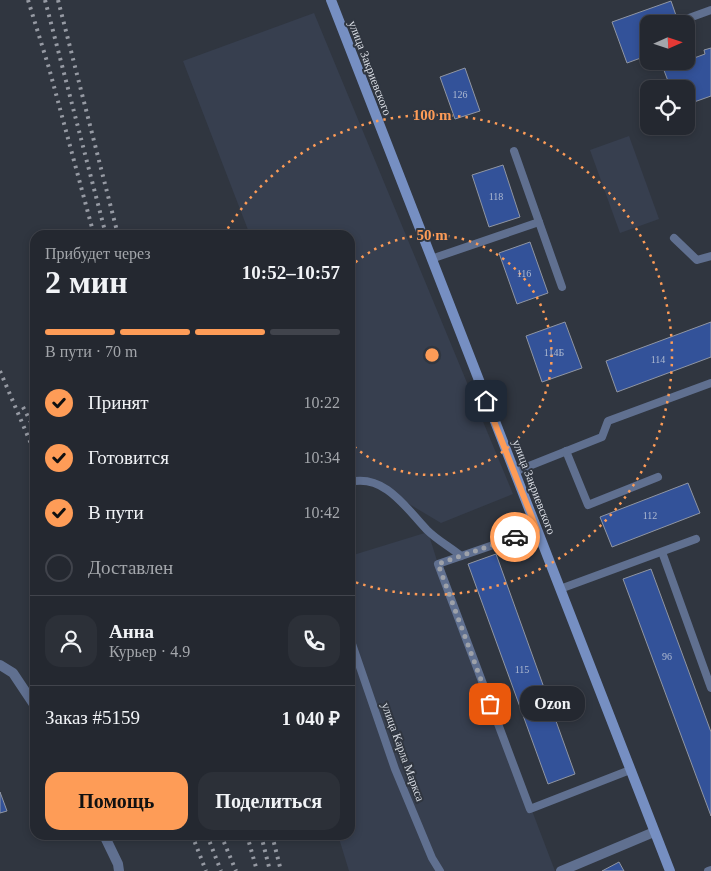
<!DOCTYPE html>
<html lang="ru">
<head>
<meta charset="utf-8">
<style>
	body { margin:0; font-family:"Times New Roman",serif; background:#2c3038; color:#f1f3f6; height:100vh; display:flex; flex-direction:column; font-size:19px; white-space:nowrap }
	* { box-sizing:border-box; margin:0 }
	p { font-size:16px; color:#a3a6ab }
	.icon { flex:none; width:28px; height:28px; fill:none; stroke:currentColor; stroke-width:2; stroke-linecap:round; stroke-linejoin:round }
	.map { position:relative; flex:1; overflow:hidden }
	.side { position:absolute; left:30px; top:230px; width:325px; height:610px; display:flex; flex-direction:column; background:#242830; border-radius:15px; box-shadow:0 2px 8px #0003,0 0 0 1px #41444c }
	.side>* { flex:none }
	.needle { width:32px; rotate:87deg }
	.fabs { position:absolute; left:640px; top:15px; display:grid; gap:10px }
	.fabs a { display:grid; place-items:center; width:55px; height:55px; border-radius:10px; background:#242830; box-shadow:0 2px 8px #0003,0 0 0 1px #41444c; font-size:25px }
	.pin { position:absolute; display:grid; place-items:center; width:42px; height:42px; color:#fff; margin:-21px; border-radius:10px; box-shadow:0 2px 8px #0006 }
	.courier { position:absolute; display:grid; place-items:center; width:50px; height:50px; margin:-25px; border:4px solid #fe9c57; border-radius:50%; background:#fff; color:#222; box-shadow:0 1px 6px #0007 }
	.bubble { position:absolute; height:35px; border-radius:15px; background:#242830; box-shadow:0 2px 8px #0003,0 0 0 1px #41444c; font-size:16px; font-weight:700; line-height:35px; text-align:center }
	.summary em { font-style:normal; font-weight:700 }
	.summary div { display:flex; flex-direction:column-reverse }
	.summary { display:flex; align-items:center; justify-content:space-between; height:85px; padding:0 15px }
	h1 { font-size:32px; font-weight:700; line-height:38px }
	.bar { display:grid; grid-template-columns:repeat(4,1fr); gap:8px 5px; align-content:center; height:60px; padding:0 15px }
	.bar i { height:6px; border-radius:4px; background:#41444c }
	.bar .on { background:#fe9c57 }
	.bar p { grid-column:span 4 }
	.line { display:flex; align-items:center; gap:12px; padding:0 15px; border-top:1px solid #41444c }
	.line div { flex:1 }
	.round { display:grid; place-items:center; flex:none; width:52px; height:52px; border-radius:15px; background:#2c3038 }
	ol { padding:0 15px; list-style:none }
	li { display:flex; align-items:center; gap:15px; height:55px }
	li p { margin-inline-start:auto }
	li .icon { padding:5px; border-radius:50%; background:#fe9c57; color:#111; stroke-width:4 }
	li:last-child { color:#a3a6ab }
	li i { width:28px; height:28px; border:2px solid #41444c; border-radius:50% }
	.action { display:flex; gap:10px; margin-top:auto; padding:10px 15px }
	.action a { flex:1; height:58px; border-radius:15px; background:#fe9c57; color:#111; font-size:20px; font-weight:700; line-height:58px; text-align:center }
	.action a+a { background:#2c3038; color:#f1f3f6 }
	.map>svg:first-child { display:block }
	.built { fill:#373f4f }
	.building { fill:#335299; stroke:#9096a3 }
	.lines { fill:none; stroke-linecap:round; stroke-linejoin:round }
	.service { stroke:#607090; stroke-width:8 }
	.minor { stroke:#607090; stroke-width:10 }
	.secondary { stroke:#768fc2; stroke-width:10 }
	.rail { stroke:#969aa3; stroke-width:4; stroke-dasharray:2.5 5; stroke-linecap:butt }
	.done { stroke:#9da1a9; stroke-width:5; stroke-dasharray:0 9 }
	.route { stroke:#fe9c57; stroke-width:6 }
	.ring { fill:none; stroke:#fe9c57; stroke-width:2.5; stroke-dasharray:2.5 5 }
	.labels { text-anchor:middle; stroke-width:4; stroke-linejoin:round; paint-order:stroke }
	.number-label { font-size:10px; fill:#aeb9d0 }
	.street-label { font-size:12px; fill:#d7dbe2; stroke:#303640 }
	.centre { fill:#fe9c57; stroke:#303640; stroke-width:2.5 }
	.ring-label { font-size:15px; text-anchor:middle; font-weight:bold; fill:#fe9c57; stroke:#303640; stroke-width:4; stroke-linejoin:round; paint-order:stroke }
</style>
</head>
<body>
<div class="map">
<svg width="711" height="871" viewBox="0 0 711 871">
	<rect width="100%" height="100%" fill="#303640"/>
	<g class="built">
		<path d="M314,13L513,494L441,523L389,492L350,477V235H250L183,61Z"/>
		<path d="M629,136L659,219L620,233L590,150Z"/>
		<path d="M428,532L438,564L555,871H349L338,835H350V556Z"/>
	</g>
	<g class="building">
		<path d="M671,1L679,24H649V55L627,63L612,22Z"/>
		<path d="M711,48V96L694,102L695,105L686,108V89H671L662,65L669,63L668,61H686L705,54L704,50Z"/>
		<path d="M465,68L480,111L455,119L440,77Z"/>
		<path d="M503,165L520,217L489,227L472,175Z"/>
		<path d="M530,242L548,293L517,304L499,253Z"/>
		<path d="M565,322L582,368L542,382L526,336Z"/>
		<path d="M711,322V357L617,392L606,361Z"/>
		<path d="M688,483L700,513L612,547L600,517Z"/>
		<path d="M496,554L575,774L548,784L468,564Z"/>
		<path d="M651,569L711,732V816L623,579Z"/>
		<path d="M0,792L7,811L0,813Z"/>
		<path d="M619,862L624,871H602Z"/>
	</g>
	<g class="lines">
		<g class="service">
			<path d="M689,18L711,10"/>
			<path d="M539,222L562,287"/>
			<path d="M674,238L697,260L711,256"/>
			<path d="M431,259L539,222L514,151"/>
			<path d="M566,451L588,505L658,477"/>
			<path d="M514,472L602,437L608,421L711,383"/>
			<path d="M350,482C385,474 406,508 427,530C437,540 450,547 461,556"/>
			<path d="M537,530L438,564L530,809L630,770"/>
			<path d="M662,552L711,688"/>
			<path d="M560,589L696,539"/>
			<path d="M350,638L395,769L432,858L440,871"/>
			<path d="M708,871L711,870"/>
		</g>
		<g class="minor">
			<path d="M0,665L13,673L35,706"/>
			<path d="M104,835L118,864L119,871"/>
			<path d="M561,871L654,832"/>
		</g>
		<path class="secondary" d="M331,0L670,871"/>
		<g class="rail">
			<path d="M28,0L49,68L94,235"/>
			<path d="M45,0L106,235"/>
			<path d="M58,0L118,235"/>
			<path d="M0,371L35,453"/>
			<path d="M23,407L35,430"/>
			<path d="M192,835L206,871"/>
			<path d="M207,835L221,871"/>
			<path d="M221,835L236,871"/>
			<path d="M247,835L257,871"/>
			<path d="M261,835L270,871"/>
			<path d="M272,835L281,871"/>
		</g>
	</g>
	<g class="lines">
		<path class="done" d="M490,704L438,564L515,537"/>
		<path class="route" d="M486,401L537,530L515,537"/>
	</g>
	<g class="ring">
		<path d="M350 267A120 120 0 1 1 350 443"/>
		<path d="M224 235A240 240 0 1 1 352 581"/>
	</g>
	<g class="labels">
		<g class="number-label">
			<text x="460" y="98">126</text>
			<text x="496" y="200">118</text>
			<text x="524" y="277">116</text>
			<text x="554" y="356">114Б</text>
			<text x="658" y="363">114</text>
			<text x="650" y="519">112</text>
			<text x="667" y="660">96</text>
			<text x="522" y="673">115</text>
		</g>
		<g class="street-label">
			<text transform="translate(370 68) rotate(69)" y="4">улица Закриевского</text>
			<text transform="translate(534 487) rotate(69)" y="4">улица Закриевского</text>
			<text transform="translate(403 752) rotate(70)" y="4">улица Карла Маркса</text>
		</g>
	</g>
	<circle cx="432" cy="355" r="8" class="centre"/>
	<g class="ring-label">
		<text x="432" y="120">100 m</text>
		<text x="432" y="240">50 m</text>
	</g>
</svg>
<div class="fabs">
<a><svg class="needle" viewBox="-14 -14 28 28"><path d="M0-13l5 13h-10z" fill="#e53935"/><path d="M0 13l5-13h-10z" fill="#a3a6ab"/></svg></a>
<a><svg class="icon" aria-label="locate" viewBox="0 0 24 24"><circle cx="12" cy="12" r="6"/><path d="M12 2v4M12 18v4M2 12h4M18 12h4"/></svg></a>
</div>
<div class="pin" style="left:490px;top:704px;background:#ea580c"><svg class="icon" aria-label="bag" viewBox="0 0 24 24"><path d="M5 8h14l-1 12H6zM9 8a3 3 0 0 1 6 0"/></svg></div>
<div class="pin" style="left:486px;top:401px;background:#1f2937"><svg class="icon" aria-label="home" viewBox="0 0 24 24"><path d="M3 11l9-7 9 7M6 9v11h12V9"/></svg></div>
<div class="courier" style="left:515px;top:537px"><svg class="icon" aria-label="car" viewBox="0 0 24 24"><path d="M5 17H2v-5l4-1 3-4h7l3 4 3 1v5h-3M9 17h6M6 11h13"/><circle cx="7" cy="17" r="2"/><circle cx="17" cy="17" r="2"/></svg></div>
<div class="bubble" style="left:520px;top:686px;width:65px">Ozon</div>
<section class="side">
<div class="summary"><div><h1>2 мин</h1><p>Прибудет через</p></div><em>10:52–10:57</em></div>
<div class="bar"><i class="on"></i><i class="on"></i><i class="on"></i><i></i><p>В пути · 70 m</p></div>
<ol>
<li><svg class="icon" aria-label="check" viewBox="0 0 24 24"><path d="M5 12l5 5 9-10"/></svg>Принят<p>10:22</p></li>
<li><svg class="icon" aria-label="check" viewBox="0 0 24 24"><path d="M5 12l5 5 9-10"/></svg>Готовится<p>10:34</p></li>
<li><svg class="icon" aria-label="check" viewBox="0 0 24 24"><path d="M5 12l5 5 9-10"/></svg>В пути<p>10:42</p></li>
<li><i></i>Доставлен</li>
</ol>
<div class="line" style="height:90px"><a class="round"><svg class="icon" aria-label="person" viewBox="0 0 24 24"><circle cx="12" cy="8" r="4"/><path d="M4 21q1-7 8-7t8 7"/></svg></a><div><b>Анна</b><p>Курьер · 4.9</p></div><a class="round"><svg class="icon" aria-label="phone" viewBox="0 0 24 24"><path d="M5 4h4l2 5-3 2q2 4 5 5l2-3 5 2v4C11 20 4 13 5 4z"/></svg></a></div>
<div class="line" style="height:65px"><div>Заказ #5159</div><b>1 040 ₽</b></div>
<div class="action"><a>Помощь</a><a>Поделиться</a></div>
</section>
</div>
</body>
</html>
